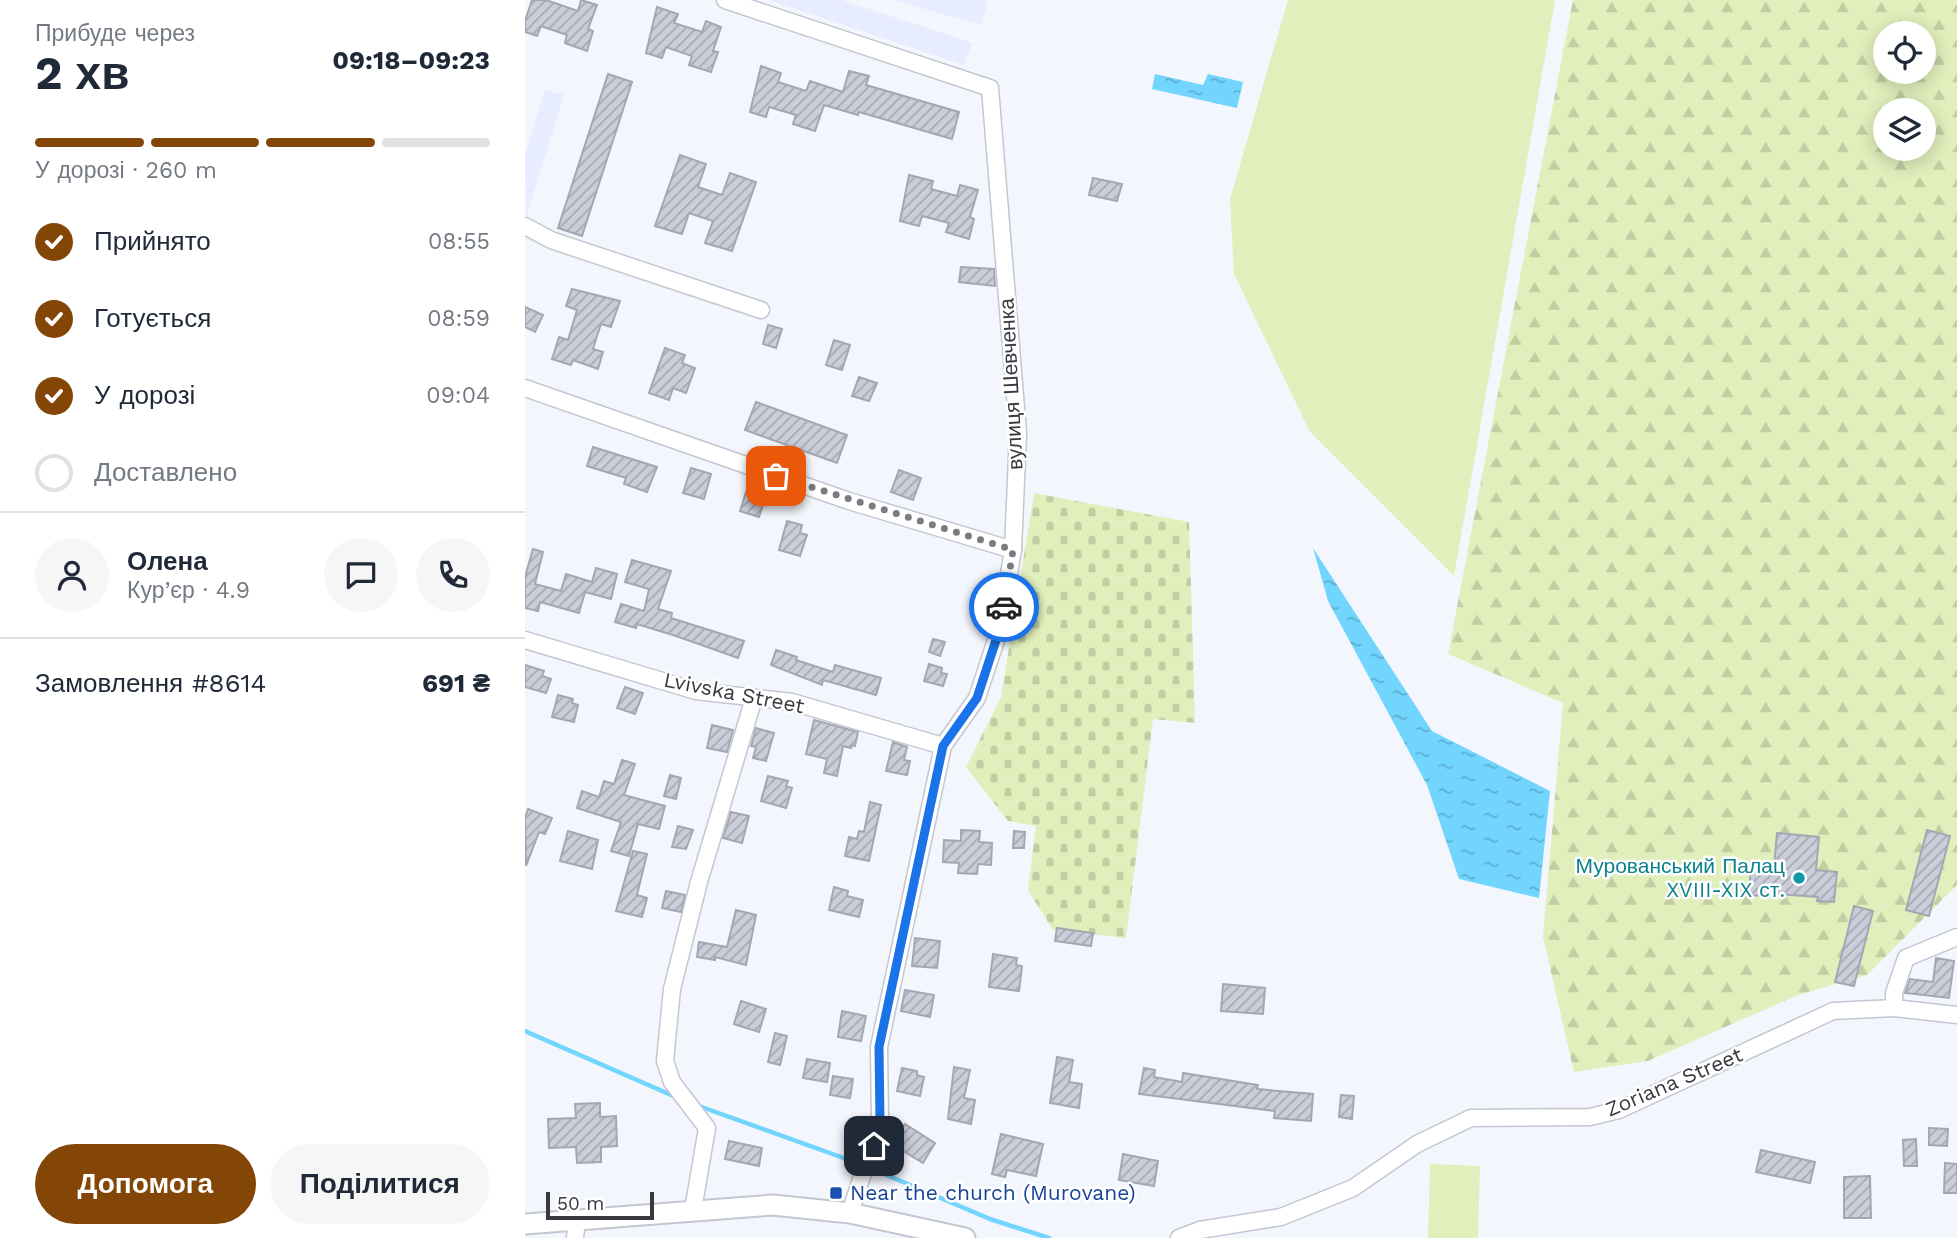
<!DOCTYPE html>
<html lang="uk">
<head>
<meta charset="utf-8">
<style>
	body { margin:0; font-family:"Work Sans",sans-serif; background:#f6f6f7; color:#1f2937; height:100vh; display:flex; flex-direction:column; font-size:26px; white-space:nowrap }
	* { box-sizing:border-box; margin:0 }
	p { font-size:23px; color:#747a83 }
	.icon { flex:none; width:38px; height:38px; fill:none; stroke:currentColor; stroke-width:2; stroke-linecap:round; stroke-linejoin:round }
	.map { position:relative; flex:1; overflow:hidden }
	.panel { display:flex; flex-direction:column; background:#fff; width:525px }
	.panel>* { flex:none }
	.tools { position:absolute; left:1348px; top:21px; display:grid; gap:14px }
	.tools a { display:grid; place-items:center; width:63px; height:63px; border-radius:50%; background:#fff; box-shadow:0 4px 18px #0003; font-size:35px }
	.scale { position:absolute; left:21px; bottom:18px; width:108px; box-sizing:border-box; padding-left:7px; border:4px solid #393a3f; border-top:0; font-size:19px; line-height:24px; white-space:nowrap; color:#393a3f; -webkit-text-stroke:5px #fff; paint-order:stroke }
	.pin { position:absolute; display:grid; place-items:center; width:60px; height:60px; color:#fff; margin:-30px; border-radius:14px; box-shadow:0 4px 10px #0006 }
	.courier { position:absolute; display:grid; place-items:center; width:70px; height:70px; margin:-35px; border:5px solid #1a73e8; border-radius:50%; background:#fff; color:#222; box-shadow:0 2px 9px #0007 }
	.head em { font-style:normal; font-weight:700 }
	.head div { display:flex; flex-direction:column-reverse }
	.head { display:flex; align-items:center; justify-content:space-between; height:119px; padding:0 35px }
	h1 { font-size:46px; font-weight:700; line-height:52px }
	.bar { display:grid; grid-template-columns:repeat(4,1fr); gap:10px 7px; align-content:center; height:84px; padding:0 35px }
	.bar i { height:9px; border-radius:5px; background:#e0e1e3 }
	.bar .selected { background:#844607 }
	.bar p { grid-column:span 4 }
	.line { display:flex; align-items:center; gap:18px; padding:0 35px; border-top:2px solid #e0e1e3 }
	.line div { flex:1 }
	.round { display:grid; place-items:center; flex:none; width:74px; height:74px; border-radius:37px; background:#f6f6f7 }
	ol { padding:0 35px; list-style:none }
	li { display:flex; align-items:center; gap:21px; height:77px }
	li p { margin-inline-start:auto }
	li .icon { padding:7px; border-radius:50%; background:#844607; color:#fff; stroke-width:4 }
	li:last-child { color:#747a83 }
	li i { width:38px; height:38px; border:4px solid #e0e1e3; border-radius:50% }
	.button { display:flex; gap:14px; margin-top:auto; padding:14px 35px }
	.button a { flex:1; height:80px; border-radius:42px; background:#844607; color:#fff; font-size:28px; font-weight:700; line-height:80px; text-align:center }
	.button a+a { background:#f6f6f7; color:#1f2937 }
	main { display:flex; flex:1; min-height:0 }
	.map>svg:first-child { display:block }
	.built { fill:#e7ecff }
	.forest { fill:url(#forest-firs); fill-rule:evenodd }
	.cemetery { fill:url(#cemetery-stones) }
	.green { fill:#e0efbc }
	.water { fill:url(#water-ripples) }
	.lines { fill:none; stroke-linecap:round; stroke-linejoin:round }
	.stream { stroke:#71d5fd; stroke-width:4.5 }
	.building { fill:url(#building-hatch); stroke:#a4a7b1; stroke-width:2 }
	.minor-casing { stroke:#c4c7d2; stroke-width:19 }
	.tertiary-casing { stroke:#c4c7d2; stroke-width:23 }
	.minor { stroke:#fff; stroke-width:16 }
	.tertiary { stroke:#fff; stroke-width:19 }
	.done { stroke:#7a7c82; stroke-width:7; stroke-dasharray:0 12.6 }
	.route { stroke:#1a73e8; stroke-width:9 }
	.culture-dot { fill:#0f9aa8; stroke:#fff; stroke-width:2.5 }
	.transit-dot { fill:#1a4fb4; stroke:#fff; stroke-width:2.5 }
	.labels { text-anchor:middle; stroke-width:5; stroke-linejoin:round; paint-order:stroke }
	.street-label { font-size:21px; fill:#393a3f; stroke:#fff }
	.culture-label { font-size:21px; fill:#0d838f; stroke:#fff; text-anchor:end }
	.transit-label { font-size:21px; fill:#164399; stroke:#fff; text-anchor:start }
</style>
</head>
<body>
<main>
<section class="panel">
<div class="head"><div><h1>2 хв</h1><p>Прибуде через</p></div><em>09:18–09:23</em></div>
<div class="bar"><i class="selected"></i><i class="selected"></i><i class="selected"></i><i></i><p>У дорозі · 260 m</p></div>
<ol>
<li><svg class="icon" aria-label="check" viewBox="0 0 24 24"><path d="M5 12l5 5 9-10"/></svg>Прийнято<p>08:55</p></li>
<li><svg class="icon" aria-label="check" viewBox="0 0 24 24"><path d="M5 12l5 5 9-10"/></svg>Готується<p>08:59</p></li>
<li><svg class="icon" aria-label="check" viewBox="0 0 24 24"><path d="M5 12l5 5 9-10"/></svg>У дорозі<p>09:04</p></li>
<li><i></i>Доставлено</li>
</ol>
<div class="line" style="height:126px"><a class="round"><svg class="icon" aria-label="person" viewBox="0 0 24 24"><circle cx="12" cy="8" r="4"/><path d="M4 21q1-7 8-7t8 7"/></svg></a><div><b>Олена</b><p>Кур’єр · 4.9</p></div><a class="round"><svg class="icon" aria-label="chat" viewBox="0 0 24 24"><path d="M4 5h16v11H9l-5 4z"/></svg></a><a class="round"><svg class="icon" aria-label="phone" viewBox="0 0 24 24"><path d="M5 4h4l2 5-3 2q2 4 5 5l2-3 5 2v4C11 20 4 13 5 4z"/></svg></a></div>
<div class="line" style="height:91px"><div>Замовлення #8614</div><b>691 ₴</b></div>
<div class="button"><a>Допомога</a><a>Поділитися</a></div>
</section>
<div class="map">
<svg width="1432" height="1238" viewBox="0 0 1432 1238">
	<defs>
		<pattern id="forest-firs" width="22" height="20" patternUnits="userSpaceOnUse" patternTransform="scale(1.75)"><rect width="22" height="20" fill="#e0efbc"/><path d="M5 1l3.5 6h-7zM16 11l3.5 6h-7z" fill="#c1cea3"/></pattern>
		<pattern id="cemetery-stones" width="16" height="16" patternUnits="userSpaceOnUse" patternTransform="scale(1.75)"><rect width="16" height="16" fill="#e0efbc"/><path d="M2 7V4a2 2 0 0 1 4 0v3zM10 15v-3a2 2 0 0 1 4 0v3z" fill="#c1cea3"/></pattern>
		<pattern id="water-ripples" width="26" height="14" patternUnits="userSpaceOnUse" patternTransform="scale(1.75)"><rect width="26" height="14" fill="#71d5fd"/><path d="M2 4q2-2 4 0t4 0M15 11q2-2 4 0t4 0" fill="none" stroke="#5eaece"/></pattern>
		<pattern id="building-hatch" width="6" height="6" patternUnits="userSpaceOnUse" patternTransform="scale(1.75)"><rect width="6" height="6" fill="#cbceda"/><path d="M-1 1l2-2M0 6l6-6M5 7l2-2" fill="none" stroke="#a6a8b2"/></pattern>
	</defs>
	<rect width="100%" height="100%" fill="#f4f6fd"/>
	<g class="built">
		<path d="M244,0H317L447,43L439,65Z"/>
		<path d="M369,0H456L463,2L456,25Z"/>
		<path d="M20,90L39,95L1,217L0,155Z"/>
	</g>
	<path class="forest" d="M1048,0H1432V885L1342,975L1273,995L1123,1061L1049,1072L1018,937L1038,703L923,654ZM1360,33H1398V72H1360ZM1360,110H1398V149H1360Z"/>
	<path class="cemetery" d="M509,493L664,522L670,723L628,719L601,938L528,930L503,890L511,826L483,821L441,767L476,697Z"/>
	<g class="green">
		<path d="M763,0H1030L929,576L785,432L709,274L705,199Z"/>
		<path d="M905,1164L955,1166L953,1238H903Z"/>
	</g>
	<g class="water">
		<path d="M630,74L678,85L683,74L718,82L712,108L627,89Z"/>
		<path d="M788,548L907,731L1025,791L1014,898L934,879L902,785L803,601Z"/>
	</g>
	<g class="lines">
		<g class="stream">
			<path d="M0,1031L153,1098"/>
			<path d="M171,1105L338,1165L465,1219L524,1238"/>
		</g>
	</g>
	<g class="building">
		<path d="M7,0H21L53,11L56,0L72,5L63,29L68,31L62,51L40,43L42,35L16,26L12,36L0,32V21Z"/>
		<path d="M132,7L153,14L149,23L177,32L181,21L196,27L188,51L193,52L186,72L164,65L167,56L141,47L137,58L121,53Z"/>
		<path d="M236,66L256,73L253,82L281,91L285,81L318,92L324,71L344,76L341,85L434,112L427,139L334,112L333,115L299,105L290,131L268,124L271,115L244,107L241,117L225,112Z"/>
		<path d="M83,74L107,82L57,236L33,228Z"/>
		<path d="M155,155L181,164L173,187L197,195L205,173L231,182L207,251L180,243L188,221L164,213L157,234L130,226Z"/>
		<path d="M384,175L408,181L406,189L432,196L435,185L453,190L445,217L449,219L444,239L421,232L424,223L397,216L394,226L375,221Z"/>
		<path d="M568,178L597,184L592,201L564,195Z"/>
		<path d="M436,267L469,269L470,286L434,282Z"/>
		<path d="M47,289L95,301L86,327L76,324L72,336L68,349L78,352L73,369L48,360L46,365L27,359L34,337L43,340L52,310L41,306Z"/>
		<path d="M0,307L18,315L10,332L0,327Z"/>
		<path d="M243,325L257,329L251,348L238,344Z"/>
		<path d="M309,340L325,345L317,370L301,365Z"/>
		<path d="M140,348L160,355L157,363L170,368L161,393L148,388L144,400L124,393Z"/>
		<path d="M334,377L352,383L344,401L327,396Z"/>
		<path d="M231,402L322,435L312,463L220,430Z"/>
		<path d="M68,447L132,467L122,492L99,484L101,478L62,466Z"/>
		<path d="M166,468L186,474L179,499L158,493Z"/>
		<path d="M374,470L396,478L388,500L366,492Z"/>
		<path d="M223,486L242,492L234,517L215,511Z"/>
		<path d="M262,521L277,525L275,533L282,535L275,556L254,550Z"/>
		<path d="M8,549L18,552L10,584L36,591L41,574L67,582L71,568L92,574L86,599L60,592L54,613L15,602L13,611L0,608V577Z"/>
		<path d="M107,560L146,571L133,609L147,613L146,618L219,641L213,658L151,636L112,624L111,628L90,622L96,604L119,611L124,589L100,582Z"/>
		<path d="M408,639L420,642L415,656L404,652Z"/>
		<path d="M251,650L272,657L271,660L308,672L310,665L356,678L351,695L298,680L297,685L246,665Z"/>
		<path d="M404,664L417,668L416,673L422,674L418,686L399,681Z"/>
		<path d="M0,665L19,671L17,676L26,679L21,693L0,687Z"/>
		<path d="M100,687L118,693L110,714L92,708Z"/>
		<path d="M33,695L48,699L47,703L53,705L49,722L27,717Z"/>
		<path d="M289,720L333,732L330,746L327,745L326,748L318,746L312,776L299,773L302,759L281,754Z"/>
		<path d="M187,725L208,730L202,752L182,748Z"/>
		<path d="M231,728L249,733L241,761L228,758L231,747L226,746Z"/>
		<path d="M368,742L382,747L379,760L385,761L382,775L361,771Z"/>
		<path d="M97,760L110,764L99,795L140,806L134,829L113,824L104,856L86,851L96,822L52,808L57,791L74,797L79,781L89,784Z"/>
		<path d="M145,775L156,778L151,799L139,796Z"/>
		<path d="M243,776L263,781L261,786L267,788L261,808L236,801Z"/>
		<path d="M345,802L356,805L344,861L320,856L324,837L332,839L334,831L339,832Z"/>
		<path d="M3,809L27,818L20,834L14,832L1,866L0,818Z"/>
		<path d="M206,812L224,816L217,843L198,838Z"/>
		<path d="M153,826L168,830L161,849L147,847Z"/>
		<path d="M436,830L455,831L454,842L467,843L466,865L453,864L452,874L433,873L434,863L418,862L419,840L436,841Z"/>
		<path d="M1402,830L1425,836L1404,916L1381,910Z"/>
		<path d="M43,831L73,840L67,869L35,861Z"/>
		<path d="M489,831L500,832L499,848H488Z"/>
		<path d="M1252,833L1294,837L1291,870L1312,872L1309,902L1292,901L1293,897L1241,893L1240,896L1224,895L1226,864L1249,866Z"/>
		<path d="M108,851L122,854L112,895L122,898L117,917L91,911Z"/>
		<path d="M309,887L323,891L322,896L338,900L334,917L304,910Z"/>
		<path d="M141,891L160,895L156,912L137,908Z"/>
		<path d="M1329,906L1348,911L1329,986L1310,982Z"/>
		<path d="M211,910L231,915L221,965L190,957V960L172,957L174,942L202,947Z"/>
		<path d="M532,928L568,933L566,946L530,941Z"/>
		<path d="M390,938L415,941L412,968L387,966Z"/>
		<path d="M468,954L492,958L491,965L497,966L494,991L464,987Z"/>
		<path d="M1411,958L1429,961L1424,998L1380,993L1385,979L1408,982Z"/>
		<path d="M698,984L740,988L738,1014L696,1011Z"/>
		<path d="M380,990L409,995L405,1017L376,1011Z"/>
		<path d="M216,1001L241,1009L234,1032L209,1024Z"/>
		<path d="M317,1011L341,1016L336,1041L313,1037Z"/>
		<path d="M250,1033L262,1036L255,1065L243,1062Z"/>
		<path d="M532,1057L548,1060L544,1082L557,1084L554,1108L525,1103Z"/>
		<path d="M282,1059L305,1063L302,1082L278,1078Z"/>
		<path d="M429,1067L445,1070L439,1098L450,1100L446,1124L423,1119Z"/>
		<path d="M377,1068L392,1071V1075L399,1077L395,1096L372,1091Z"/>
		<path d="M619,1068L630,1070L629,1077L657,1082L658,1073L733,1085L732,1089L788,1094L786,1121L749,1118L750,1111L614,1094Z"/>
		<path d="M308,1076L328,1079L325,1098L305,1095Z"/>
		<path d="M816,1095L829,1096L827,1119L814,1117Z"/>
		<path d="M75,1103V1117L91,1116L92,1146L76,1147V1162L52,1163L51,1147L24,1148L23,1119L51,1118L50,1104Z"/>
		<path d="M380,1124L410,1143L398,1163L368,1145Z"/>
		<path d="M1404,1128L1423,1129L1422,1146L1404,1145Z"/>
		<path d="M476,1134L518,1144L511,1176L482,1170L480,1177L467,1174Z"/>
		<path d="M1391,1139L1392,1166H1379L1378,1140Z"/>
		<path d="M204,1141L237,1148L234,1166L200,1159Z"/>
		<path d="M1236,1150L1290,1162L1285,1183L1231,1172Z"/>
		<path d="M598,1154L633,1161L629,1186L594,1180Z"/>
		<path d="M1420,1163L1432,1164V1193H1419Z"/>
		<path d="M1345,1176L1346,1218H1319V1177Z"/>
	</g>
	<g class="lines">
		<defs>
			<g id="minor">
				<path d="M200,0L465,88L493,433L488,550L475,628L452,698L418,746L354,1047L355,1121L325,1213"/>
				<path d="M0,226L26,240L236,310"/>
				<path d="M0,388L324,501L488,550"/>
				<path d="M0,640L171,691L267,702L418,746"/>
				<path d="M1369,1008V993L1381,958L1432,937"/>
				<path d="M168,1210L182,1128L147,1082L140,1061L147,989L174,882L229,698"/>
				<path d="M50,1238L52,1218"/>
				<path d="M654,1238L675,1230L756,1217L828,1188L892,1144L946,1118L1065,1117L1094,1110L1308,1011L1369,1008L1432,1015"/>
			</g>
			<path id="tertiary" d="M0,1224L248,1205L325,1213L440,1238"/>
		</defs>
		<use href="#minor" class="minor-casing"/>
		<use href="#tertiary" class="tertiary-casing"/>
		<use href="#minor" class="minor"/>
		<use href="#tertiary" class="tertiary"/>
	</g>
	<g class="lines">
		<path class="done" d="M251,476L488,550L479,607"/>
		<path class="route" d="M349,1146L355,1121L354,1047L418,746L452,698L475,628L479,607"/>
	</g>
	<circle class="culture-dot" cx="1274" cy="878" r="7"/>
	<rect class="transit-dot" x="304" y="1186" width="14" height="14" rx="3.5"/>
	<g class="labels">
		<g class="street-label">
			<text transform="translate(486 384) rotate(-93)" y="7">вулиця Шевченка</text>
			<text transform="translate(209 693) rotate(11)" y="7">Lvivska Street</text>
			<text transform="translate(1149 1082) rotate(-23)" y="7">Zoriana Street</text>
		</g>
		<g class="culture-label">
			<text x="1260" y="873">Мурованський Палац<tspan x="1260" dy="24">XVIII-XIX ст.</tspan></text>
		</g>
		<g class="transit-label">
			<text x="325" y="1200">Near the church (Murovane)</text>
		</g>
	</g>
</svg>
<div class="tools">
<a><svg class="icon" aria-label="locate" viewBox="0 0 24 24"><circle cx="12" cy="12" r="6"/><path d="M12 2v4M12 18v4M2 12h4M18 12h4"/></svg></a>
<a><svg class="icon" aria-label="layers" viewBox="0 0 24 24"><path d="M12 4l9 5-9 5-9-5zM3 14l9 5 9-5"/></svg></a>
</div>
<div class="scale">50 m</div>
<div class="pin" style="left:251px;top:476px;background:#ea580c"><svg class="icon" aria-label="bag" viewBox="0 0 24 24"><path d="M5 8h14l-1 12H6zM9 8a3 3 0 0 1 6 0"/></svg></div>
<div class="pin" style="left:349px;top:1146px;background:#1f2937"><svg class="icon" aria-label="home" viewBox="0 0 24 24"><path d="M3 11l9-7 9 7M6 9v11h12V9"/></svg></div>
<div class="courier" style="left:479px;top:607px"><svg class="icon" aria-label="car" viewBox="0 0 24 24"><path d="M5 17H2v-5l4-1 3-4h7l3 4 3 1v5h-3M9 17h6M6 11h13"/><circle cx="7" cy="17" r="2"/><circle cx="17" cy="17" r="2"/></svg></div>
</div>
</main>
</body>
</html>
